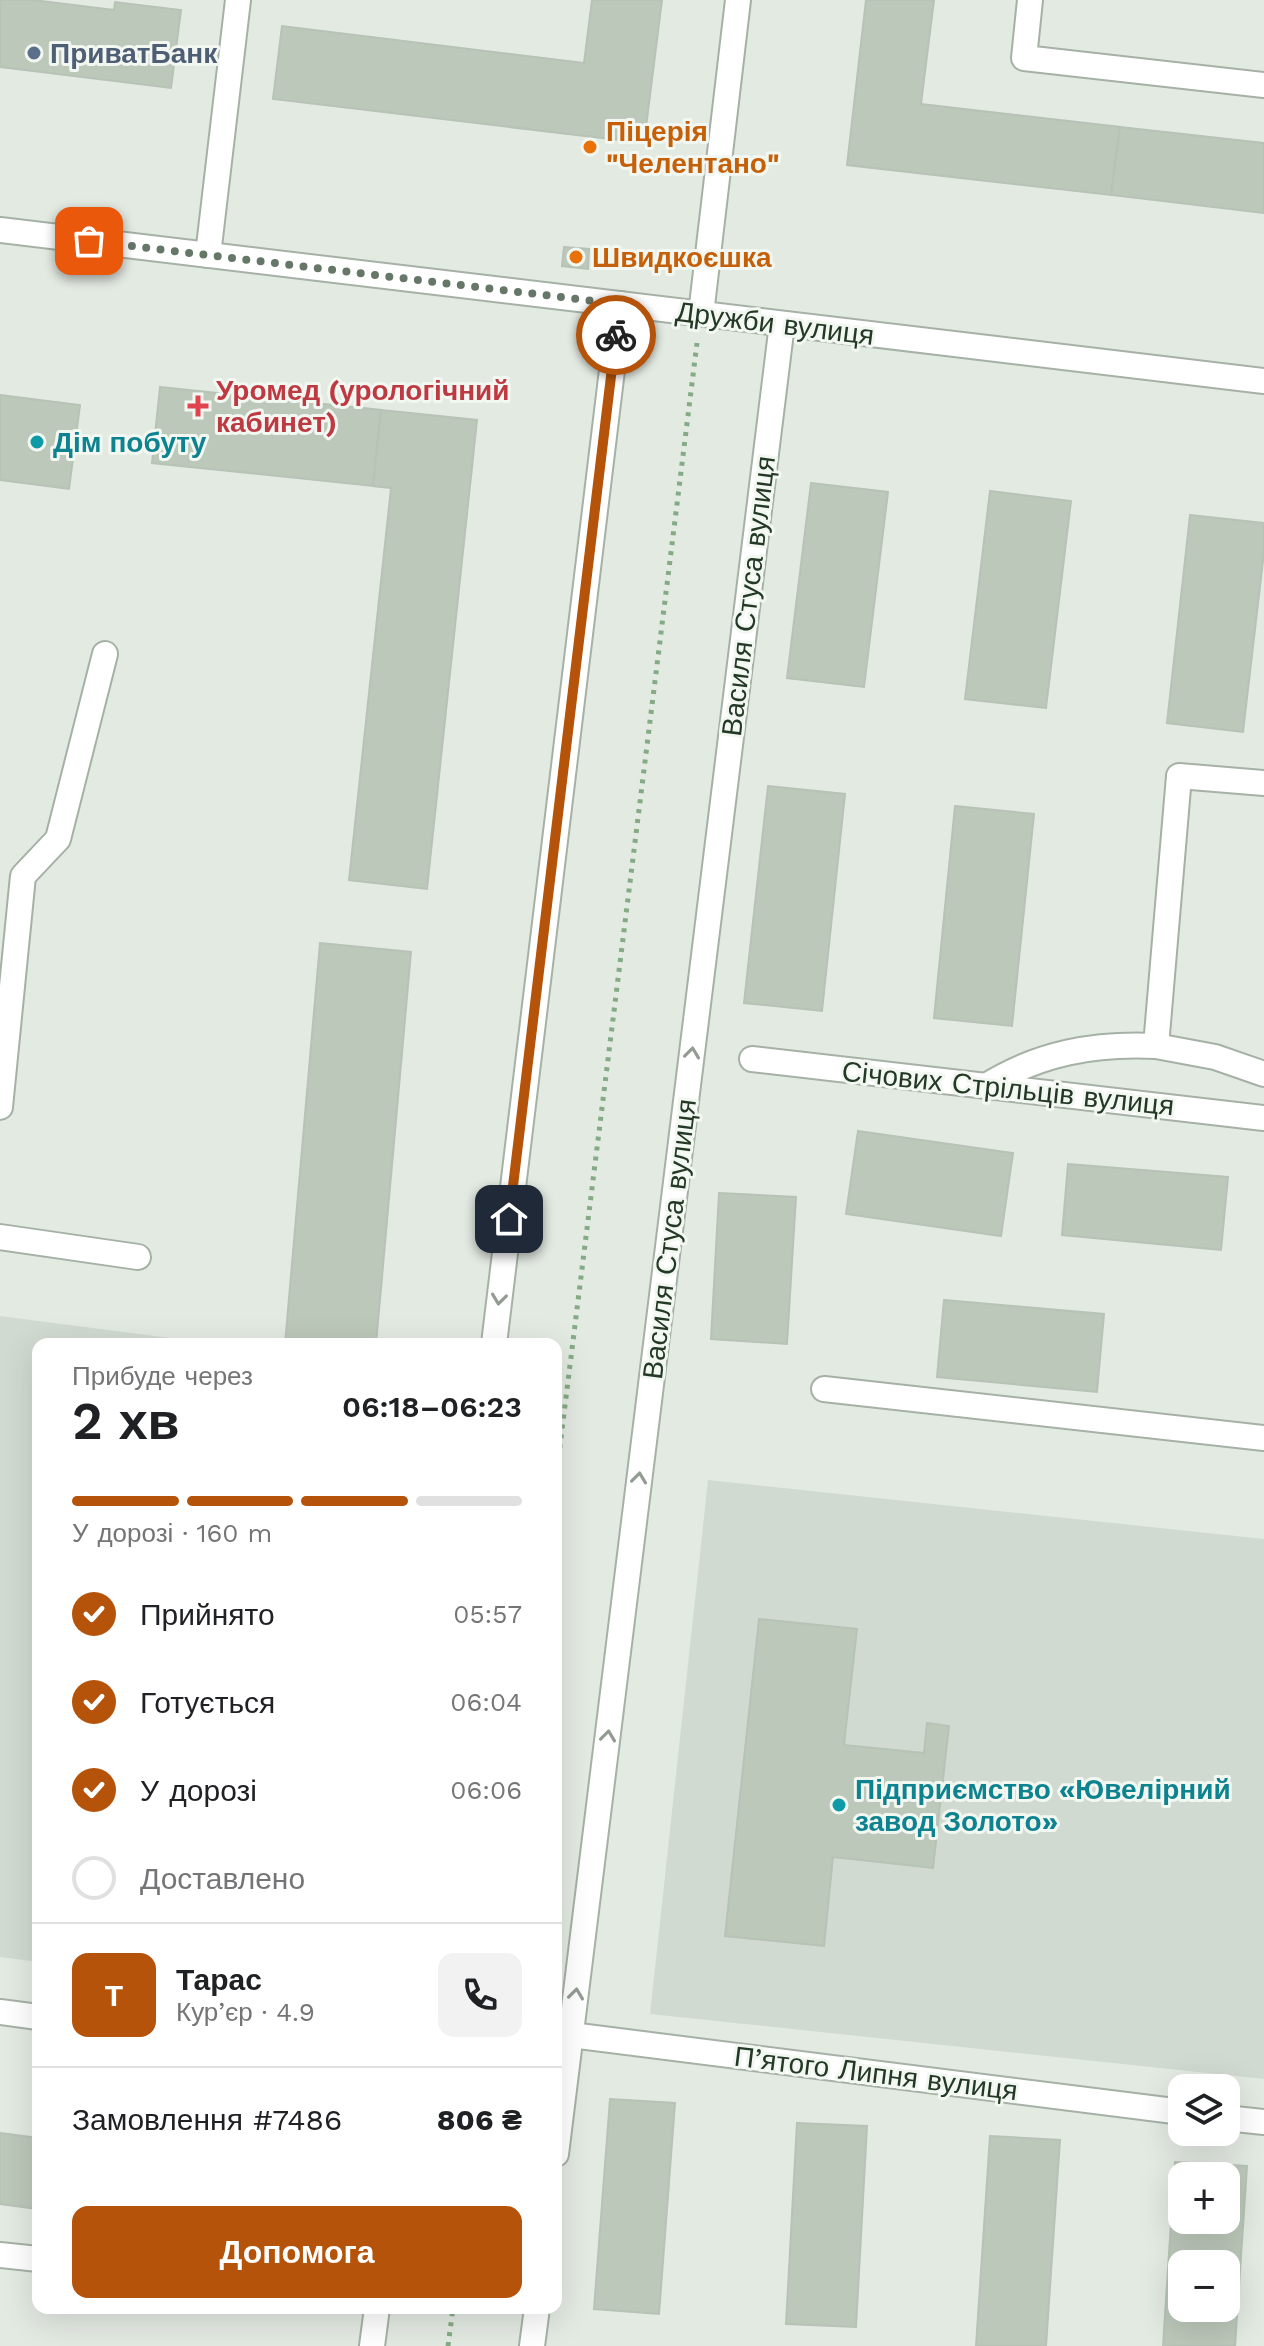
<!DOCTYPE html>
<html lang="uk">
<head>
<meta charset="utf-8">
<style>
	body { margin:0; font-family:"Work Sans",sans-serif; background:#f2f2f2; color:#202124; height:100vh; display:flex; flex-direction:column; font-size:30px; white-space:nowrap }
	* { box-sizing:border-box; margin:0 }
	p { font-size:26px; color:#757577 }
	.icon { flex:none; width:44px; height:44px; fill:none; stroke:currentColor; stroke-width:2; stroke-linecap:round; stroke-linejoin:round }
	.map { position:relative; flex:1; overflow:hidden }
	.details { position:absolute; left:32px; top:1338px; width:530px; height:976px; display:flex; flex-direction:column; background:#fff; border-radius:16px; box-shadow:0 8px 32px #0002 }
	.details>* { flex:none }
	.controls { position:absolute; left:1168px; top:2074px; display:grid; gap:16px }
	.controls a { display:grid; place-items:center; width:72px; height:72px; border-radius:16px; background:#fff; box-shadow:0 8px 32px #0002; font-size:40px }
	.pin { position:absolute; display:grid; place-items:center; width:68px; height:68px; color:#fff; margin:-34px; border-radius:16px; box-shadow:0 4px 12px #0006 }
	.courier { position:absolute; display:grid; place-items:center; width:80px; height:80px; margin:-40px; border:6px solid #b45309; border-radius:50%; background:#fff; color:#222; box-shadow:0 2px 10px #0007 }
	.summary em { font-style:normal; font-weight:600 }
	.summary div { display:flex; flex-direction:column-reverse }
	.summary { display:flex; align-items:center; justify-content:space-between; height:136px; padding:0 40px }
	h1 { font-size:52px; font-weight:600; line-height:60px }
	.bar { display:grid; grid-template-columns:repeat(4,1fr); gap:12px 8px; align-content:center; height:96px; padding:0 40px }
	.bar i { height:10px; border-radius:6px; background:#e0e0e0 }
	.bar .active { background:#b45309 }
	.bar p { grid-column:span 4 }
	.line { display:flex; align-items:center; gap:20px; padding:0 40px; border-top:2px solid #e0e0e0 }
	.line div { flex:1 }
	.round { display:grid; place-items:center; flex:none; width:84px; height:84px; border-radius:16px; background:#f2f2f2 }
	ol { padding:0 40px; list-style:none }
	li { display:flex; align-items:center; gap:24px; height:88px }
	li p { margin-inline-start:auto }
	li .icon { padding:8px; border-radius:50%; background:#b45309; color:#fff; stroke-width:4 }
	li:last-child { color:#757577 }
	li i { width:44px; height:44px; border:4px solid #e0e0e0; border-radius:50% }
	.action { display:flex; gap:16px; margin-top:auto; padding:16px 40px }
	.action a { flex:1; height:92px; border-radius:16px; background:#b45309; color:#fff; font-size:32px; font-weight:600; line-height:92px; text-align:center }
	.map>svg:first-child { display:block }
	.built { fill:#d1dad0 }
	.building { fill:#bcc8ba; stroke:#b6c3b5; stroke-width:2; fill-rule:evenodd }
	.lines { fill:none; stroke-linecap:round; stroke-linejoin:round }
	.minor-casing { stroke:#a6b1a6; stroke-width:28 }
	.path { stroke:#85ab86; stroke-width:5; stroke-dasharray:4 6; stroke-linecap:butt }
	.minor { stroke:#fff; stroke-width:24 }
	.oneway { stroke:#929c92 }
	.done { stroke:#677767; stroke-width:8; stroke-dasharray:0 14.4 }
	.route { stroke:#b45309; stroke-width:10 }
	.service-dot { fill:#5c6f8a; stroke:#f3f7f2; stroke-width:3 }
	.food-dot { fill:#e8710a; stroke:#f3f7f2; stroke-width:3 }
	.health-dot { fill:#e0444e; stroke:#f3f7f2; stroke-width:3 }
	.culture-dot { fill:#0f9aa8; stroke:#f3f7f2; stroke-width:3 }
	.labels { text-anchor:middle; stroke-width:6; stroke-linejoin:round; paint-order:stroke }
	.service-label { font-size:28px; font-weight:bold; fill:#4e5e75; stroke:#f3f7f2; text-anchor:start }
	.food-label { font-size:28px; font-weight:bold; fill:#c56008; stroke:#f3f7f2; text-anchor:start }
	.street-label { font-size:28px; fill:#243925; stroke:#f3f7f2 }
	.health-label { font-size:28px; font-weight:bold; fill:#be3a42; stroke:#f3f7f2; text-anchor:start }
	.culture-label { font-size:28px; font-weight:bold; fill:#0d838f; stroke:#f3f7f2; text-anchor:start }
</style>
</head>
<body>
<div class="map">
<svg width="1264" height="2346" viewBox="0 0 1264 2346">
	<rect width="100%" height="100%" fill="#e3eae2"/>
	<g class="built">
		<path d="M0,1316L216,1344H38V1962L0,1957Z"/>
		<path d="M708,1480L1264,1539V2079L650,2014Z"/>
	</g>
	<g class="building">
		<path d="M0,0H33L114,10L115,2L181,10L171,88L0,67Z"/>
		<path d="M592,0H662L644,143L273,99L282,26L584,63Z"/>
		<path d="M866,0H934L921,104L1120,127L1111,195L847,165Z"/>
		<path d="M1120,127L1264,143V213L1111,195Z"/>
		<path d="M564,247L589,249L588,269L562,266Z"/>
		<path d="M160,387L381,410L373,486L152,463Z"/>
		<path d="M0,395L80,405L69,489L0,480Z"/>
		<path d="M381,410L477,420L427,889L349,880L391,488L373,486Z"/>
		<path d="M811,483L888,492L864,687L787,678Z"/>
		<path d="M990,491L1071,501L1046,708L965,699Z"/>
		<path d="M1190,515L1264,523V552L1243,732L1167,723Z"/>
		<path d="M768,786L845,794L822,1011L744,1003Z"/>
		<path d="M955,806L1034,814L1012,1026L934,1018Z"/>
		<path d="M320,943L411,952L376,1344H285Z"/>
		<path d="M858,1131L1013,1153L1001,1236L846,1214Z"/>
		<path d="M1068,1164L1228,1177L1221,1250L1062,1235Z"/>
		<path d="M719,1193L796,1197L787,1344L711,1339Z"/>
		<path d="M944,1300L1104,1314L1097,1392L937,1377Z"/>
		<path d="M759,1619L857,1629L844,1745L924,1753L927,1723L949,1726L933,1868L833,1857L824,1946L725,1936Z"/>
		<path d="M610,2099L675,2103L659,2314L594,2309Z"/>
		<path d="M797,2123L867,2126L856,2327L786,2324Z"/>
		<path d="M0,2133L38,2138V2209L0,2204Z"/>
		<path d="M990,2136L1060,2140L1046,2346H976Z"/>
		<path d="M1175,2162L1247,2166L1235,2346H1163ZM1182,2176H1226V2220H1182ZM1182,2264H1226V2308H1182Z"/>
	</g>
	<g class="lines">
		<defs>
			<g id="minor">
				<path d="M1030,0L1024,58L1264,85"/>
				<path d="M0,230L1264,381"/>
				<path d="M208,255L238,0"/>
				<path d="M701,314L738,0"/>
				<path d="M1264,783L1179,776L1156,1046L1215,1057L1264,1074"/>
				<path d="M752,1059L1264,1118"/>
				<path d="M986,1086C1039,1053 1095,1043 1156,1046"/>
				<path d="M0,1107L23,876L58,839L105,654"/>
				<path d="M0,1237L138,1257"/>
				<path d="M494,1344L620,304"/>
				<path d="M824,1389L1264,1438"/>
				<path d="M0,2012L38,2017"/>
				<path d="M571,2035L1182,2112"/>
				<path d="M1226,2118L1264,2122"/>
				<path d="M556,2154L782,324"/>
				<path d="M0,2255L38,2259"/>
				<path d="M372,2346L377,2308"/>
				<path d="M532,2346L537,2308"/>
			</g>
		</defs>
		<use href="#minor" class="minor-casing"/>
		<g class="path">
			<path d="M556,1478L697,343"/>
			<path d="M448,2346L453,2308"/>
		</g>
		<use href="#minor" class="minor"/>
	</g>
	<defs><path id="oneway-chevron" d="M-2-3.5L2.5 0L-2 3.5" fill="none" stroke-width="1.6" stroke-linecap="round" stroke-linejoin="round" transform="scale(2)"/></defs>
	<g class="oneway">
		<use href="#oneway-chevron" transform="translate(692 1053) rotate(-83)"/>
		<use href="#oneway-chevron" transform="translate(499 1299) rotate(97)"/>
		<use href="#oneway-chevron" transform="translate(639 1478) rotate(-83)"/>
		<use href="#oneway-chevron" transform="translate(608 1736) rotate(-83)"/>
		<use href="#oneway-chevron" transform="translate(576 1994) rotate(-83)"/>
	</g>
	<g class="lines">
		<path class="done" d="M89,241L620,304L616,335"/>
		<path class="route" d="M509,1219L616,335"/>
	</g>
	<circle class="service-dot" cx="34" cy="53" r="8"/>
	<g class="food-dot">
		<circle cx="590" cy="147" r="8"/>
		<circle cx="576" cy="257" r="8"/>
	</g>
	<path class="health-dot" d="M194 394h8v8h8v8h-8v8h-8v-8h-8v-8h8z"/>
	<g class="culture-dot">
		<circle cx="37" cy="442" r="8"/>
		<circle cx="839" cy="1805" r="8"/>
	</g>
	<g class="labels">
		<g class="service-label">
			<text x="50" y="63">ПриватБанк</text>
		</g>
		<g class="food-label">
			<text x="606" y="141">Піцерія<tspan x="606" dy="32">"Челентано"</tspan></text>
			<text x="592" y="267">Швидкоєшка</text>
		</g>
		<g class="street-label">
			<text transform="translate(775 323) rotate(7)" y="10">Дружби вулиця</text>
			<text transform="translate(748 596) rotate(-83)" y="10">Василя Стуса вулиця</text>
			<text transform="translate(1008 1088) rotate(6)" y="10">Січових Стрільців вулиця</text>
			<text transform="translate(669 1239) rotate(-83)" y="10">Василя Стуса вулиця</text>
			<text transform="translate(876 2073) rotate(7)" y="10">П’ятого Липня вулиця</text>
		</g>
		<g class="health-label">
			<text x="216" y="400">Уромед (урологічний<tspan x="216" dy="32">кабинет)</tspan></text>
		</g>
		<g class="culture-label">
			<text x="53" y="452">Дім побуту</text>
			<text x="855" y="1799">Підприємство «Ювелірний<tspan x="855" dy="32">завод Золото»</tspan></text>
		</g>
	</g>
</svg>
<div class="controls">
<a><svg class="icon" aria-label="layers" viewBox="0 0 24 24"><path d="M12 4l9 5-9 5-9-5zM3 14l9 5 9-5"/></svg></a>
<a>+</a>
<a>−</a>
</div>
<div class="pin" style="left:89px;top:241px;background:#ea580c"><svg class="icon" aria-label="bag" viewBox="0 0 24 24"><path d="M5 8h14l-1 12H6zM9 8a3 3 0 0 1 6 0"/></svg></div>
<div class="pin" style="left:509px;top:1219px;background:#1f2937"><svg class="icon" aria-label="home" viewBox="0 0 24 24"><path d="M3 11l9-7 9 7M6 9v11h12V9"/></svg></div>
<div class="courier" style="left:616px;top:335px"><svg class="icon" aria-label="bike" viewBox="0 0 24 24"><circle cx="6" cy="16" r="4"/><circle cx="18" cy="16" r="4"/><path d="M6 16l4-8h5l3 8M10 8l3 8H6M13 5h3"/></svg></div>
<section class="details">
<div class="summary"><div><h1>2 хв</h1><p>Прибуде через</p></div><em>06:18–06:23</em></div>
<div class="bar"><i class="active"></i><i class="active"></i><i class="active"></i><i></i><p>У дорозі · 160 m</p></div>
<ol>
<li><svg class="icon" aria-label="check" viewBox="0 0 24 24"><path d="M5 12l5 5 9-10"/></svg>Прийнято<p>05:57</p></li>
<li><svg class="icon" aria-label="check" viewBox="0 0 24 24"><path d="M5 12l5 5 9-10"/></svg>Готується<p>06:04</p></li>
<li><svg class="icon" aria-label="check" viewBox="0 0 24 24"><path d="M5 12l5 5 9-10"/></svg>У дорозі<p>06:06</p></li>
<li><i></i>Доставлено</li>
</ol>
<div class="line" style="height:144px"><b class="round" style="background:#b45309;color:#fff">Т</b><div><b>Тарас</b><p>Кур’єр · 4.9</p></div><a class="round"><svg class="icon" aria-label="phone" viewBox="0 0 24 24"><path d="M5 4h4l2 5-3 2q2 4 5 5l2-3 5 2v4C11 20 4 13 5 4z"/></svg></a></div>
<div class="line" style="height:104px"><div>Замовлення #7486</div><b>806 ₴</b></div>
<div class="action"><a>Допомога</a></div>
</section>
</div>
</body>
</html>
